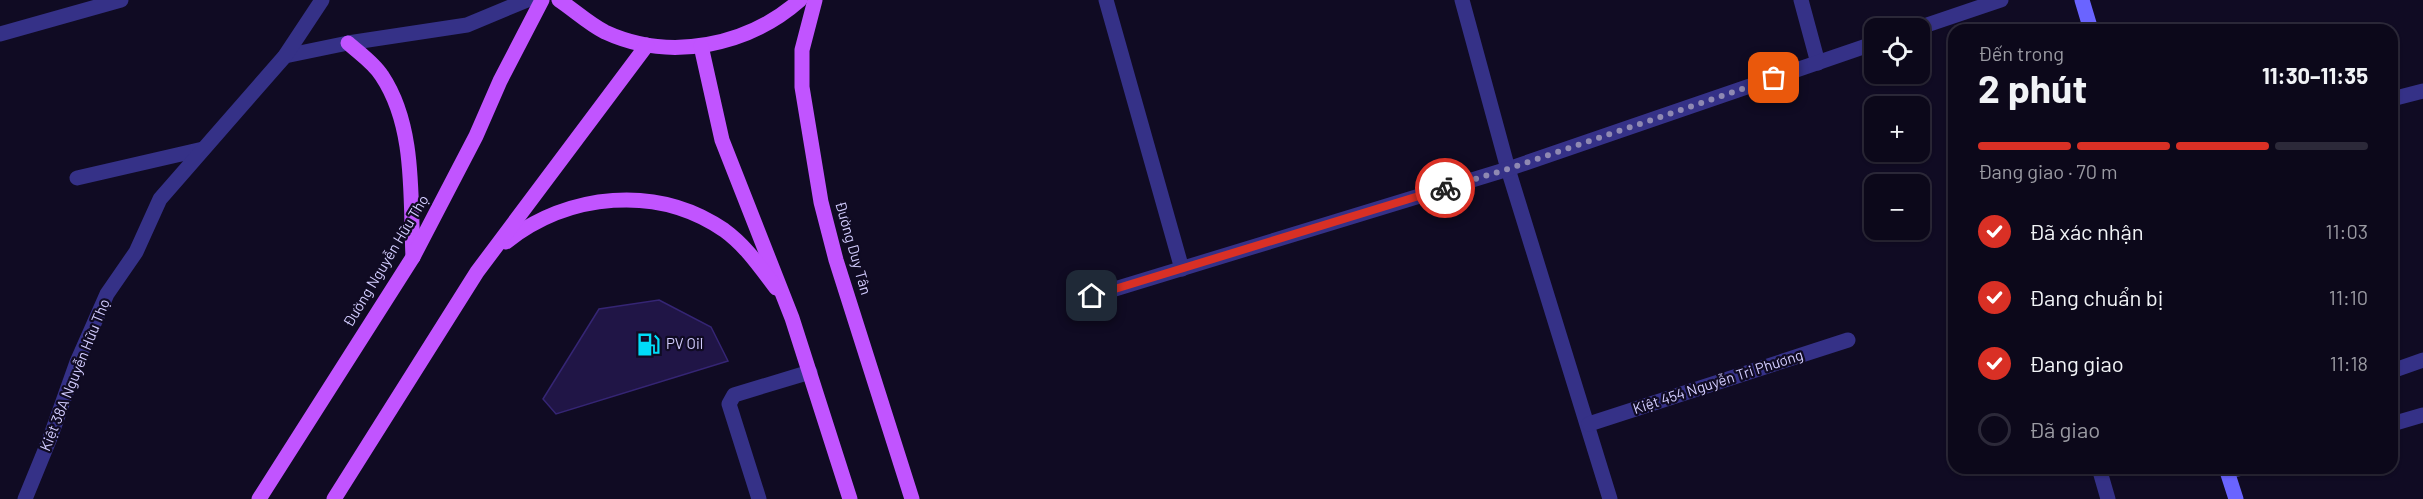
<!DOCTYPE html>
<html lang="vi">
<head>
<meta charset="utf-8">
<style>
	body { margin:0; font-family:Barlow,sans-serif; background:#151123; color:#f1f3f6; height:100vh; display:flex; flex-direction:column; font-size:22px; white-space:nowrap }
	* { box-sizing:border-box; margin:0 }
	p { font-size:20px; color:#9a9aa2 }
	.icon { flex:none; width:33px; height:33px; fill:none; stroke:currentColor; stroke-width:2; stroke-linecap:round; stroke-linejoin:round }
	.map { position:relative; flex:1; overflow:hidden }
	.drawer { position:absolute; left:1948px; top:24px; width:450px; height:450px; display:flex; flex-direction:column; background:#0c081a; border-radius:18px; box-shadow:0 2px 4px #0004,0 0 0 2px #2c2939 }
	.drawer>* { flex:none }
	.buttons { position:absolute; left:1864px; top:18px; display:grid; gap:12px }
	.buttons a { display:grid; place-items:center; width:66px; height:66px; border-radius:12px; background:#0c081a; box-shadow:0 2px 4px #0004,0 0 0 2px #2c2939; font-size:30px }
	.pin { position:absolute; display:grid; place-items:center; width:51px; height:51px; color:#fff; margin:-26px; border-radius:12px; box-shadow:0 3px 9px #0006 }
	.courier { position:absolute; display:grid; place-items:center; width:60px; height:60px; margin:-30px; border:4px solid #d93025; border-radius:50%; background:#fff; color:#222; box-shadow:0 2px 8px #0007 }
	.overview em { font-style:normal; font-weight:700 }
	.overview div { display:flex; flex-direction:column-reverse }
	.overview { display:flex; align-items:center; justify-content:space-between; height:102px; padding:0 30px }
	h1 { font-size:39px; font-weight:700; line-height:45px }
	.bar { display:grid; grid-template-columns:repeat(4,1fr); gap:9px 6px; align-content:center; height:72px; padding:0 30px }
	.bar i { height:8px; border-radius:4px; background:#2c2939 }
	.bar .on { background:#d93025 }
	.bar p { grid-column:span 4 }
	ol { padding:0 30px; list-style:none }
	li { display:flex; align-items:center; gap:18px; height:66px }
	li p { margin-inline-start:auto }
	li .icon { padding:6px; border-radius:50%; background:#d93025; color:#fff; stroke-width:4 }
	li:last-child { color:#9a9aa2 }
	li i { width:33px; height:33px; border:3px solid #2c2939; border-radius:50% }
	.map>svg:first-child { display:block }
	.building { fill:#201546; stroke:#352574; stroke-width:1.5 }
	.lines { fill:none; stroke-linecap:round; stroke-linejoin:round }
	.lane { stroke:#353187; stroke-width:15 }
	.street { stroke:#353187; stroke-width:15 }
	.secondary { stroke:#6a64ff; stroke-width:15 }
	.primary { stroke:#c154ff; stroke-width:15 }
	.done { stroke:#8f89b2; stroke-width:6; stroke-dasharray:0 10.8 }
	.route { stroke:#d93025; stroke-width:8 }
	.labels { text-anchor:middle; stroke-width:4.5; stroke-linejoin:round; paint-order:stroke }
	.street-label { font-size:15px; fill:#d3cdff; stroke:#100b23 }
	.poi-label { font-size:15px; fill:#d3cdff; stroke:#100b23; text-anchor:start }
</style>
</head>
<body>
<div class="map">
<svg width="2423" height="499" viewBox="0 0 2423 499">
	<rect width="100%" height="100%" fill="#100b23"/>
	<path class="building" d="M659,300L711,327L728,361L556,414L543,399L599,309Z"/>
	<g class="lines">
		<g class="lane">
			<path d="M1801,0L1818,63"/>
			<path d="M0,34L121,0"/>
			<path d="M2392,99L2423,91"/>
			<path d="M2392,371L2423,360"/>
			<path d="M2392,424L2423,415"/>
			<path d="M2099,468L2108,499"/>
			<path d="M2228,472L2241,468"/>
			<path d="M759,499L729,404L734,395L810,372"/>
		</g>
		<g class="street">
			<path d="M1106,0L1182,269"/>
			<path d="M1462,0L1508,169L1610,499"/>
			<path d="M1918,28L2001,0"/>
			<path d="M285,56L348,43L467,25L527,0"/>
			<path d="M77,178L203,149"/>
			<path d="M1092,296L1508,169L1875,43"/>
			<path d="M1589,424L1848,340"/>
			<path d="M25,499L50,438L77,362L107,294L136,252L160,199L285,56L322,0"/>
		</g>
		<g class="secondary">
			<path d="M2082,0L2091,30"/>
			<path d="M2226,468L2236,499"/>
		</g>
		<g class="primary">
			<path d="M559,0C574,10 589,24 605,32C670,62 748,46 800,0"/>
			<path d="M815,0L802,50V87L821,202L836,260L912,499"/>
			<path d="M348,43C359,53 374,63 382,76C416,127 410,198 413,257"/>
			<path d="M701,46L722,140L792,318L850,499"/>
			<path d="M506,242C568,193 657,184 724,230C746,246 760,267 776,288"/>
			<path d="M259,499L413,257L476,136L500,81L542,0"/>
			<path d="M334,499L477,272L647,45"/>
		</g>
	</g>
	<g class="lines">
		<path class="done" d="M1445,188L1508,169L1774,78"/>
		<path class="route" d="M1092,296L1445,188"/>
	</g>
	<defs>
		<symbol id="fuel-bare" viewBox="-9 -9 18 18"><path d="M-5.5-6h7V0h2V4h1.3V-2.5L3-4.5l.8-.8L6-3V5H2.5V1h-1V6h-7ZM-4.2-4.7v3.2H.2V-4.7Z" fill="#00ddf8" stroke="#100b23" stroke-width="2.5" paint-order="stroke"/></symbol>
	</defs>
	<g fill-rule="evenodd">
		<use href="#fuel-bare" x="632" y="328" width="33" height="33"/>
	</g>
	<g class="labels">
		<g class="street-label">
			<text transform="translate(853 248) rotate(74)" y="5">Đường Duy Tân</text>
			<text transform="translate(386 261) rotate(-59)" y="5">Đường Nguyễn Hữu Thọ</text>
			<text transform="translate(75 375) rotate(-68)" y="5">Kiệt 38A Nguyễn Hữu Thọ</text>
			<text transform="translate(1718 382) rotate(-18)" y="5">Kiệt 454 Nguyễn Tri Phương</text>
		</g>
		<g class="poi-label">
			<text x="666" y="349">PV Oil</text>
		</g>
	</g>
</svg>
<div class="buttons">
<a><svg class="icon" aria-label="locate" viewBox="0 0 24 24"><circle cx="12" cy="12" r="6"/><path d="M12 2v4M12 18v4M2 12h4M18 12h4"/></svg></a>
<a>+</a>
<a>−</a>
</div>
<div class="pin" style="left:1774px;top:78px;background:#ea580c"><svg class="icon" aria-label="bag" viewBox="0 0 24 24"><path d="M5 8h14l-1 12H6zM9 8a3 3 0 0 1 6 0"/></svg></div>
<div class="pin" style="left:1092px;top:296px;background:#1f2937"><svg class="icon" aria-label="home" viewBox="0 0 24 24"><path d="M3 11l9-7 9 7M6 9v11h12V9"/></svg></div>
<div class="courier" style="left:1445px;top:188px"><svg class="icon" aria-label="bike" viewBox="0 0 24 24"><circle cx="6" cy="16" r="4"/><circle cx="18" cy="16" r="4"/><path d="M6 16l4-8h5l3 8M10 8l3 8H6M13 5h3"/></svg></div>
<section class="drawer">
<div class="overview"><div><h1>2 phút</h1><p>Đến trong</p></div><em>11:30–11:35</em></div>
<div class="bar"><i class="on"></i><i class="on"></i><i class="on"></i><i></i><p>Đang giao · 70 m</p></div>
<ol>
<li><svg class="icon" aria-label="check" viewBox="0 0 24 24"><path d="M5 12l5 5 9-10"/></svg>Đã xác nhận<p>11:03</p></li>
<li><svg class="icon" aria-label="check" viewBox="0 0 24 24"><path d="M5 12l5 5 9-10"/></svg>Đang chuẩn bị<p>11:10</p></li>
<li><svg class="icon" aria-label="check" viewBox="0 0 24 24"><path d="M5 12l5 5 9-10"/></svg>Đang giao<p>11:18</p></li>
<li><i></i>Đã giao</li>
</ol>
</section>
</div>
</body>
</html>
